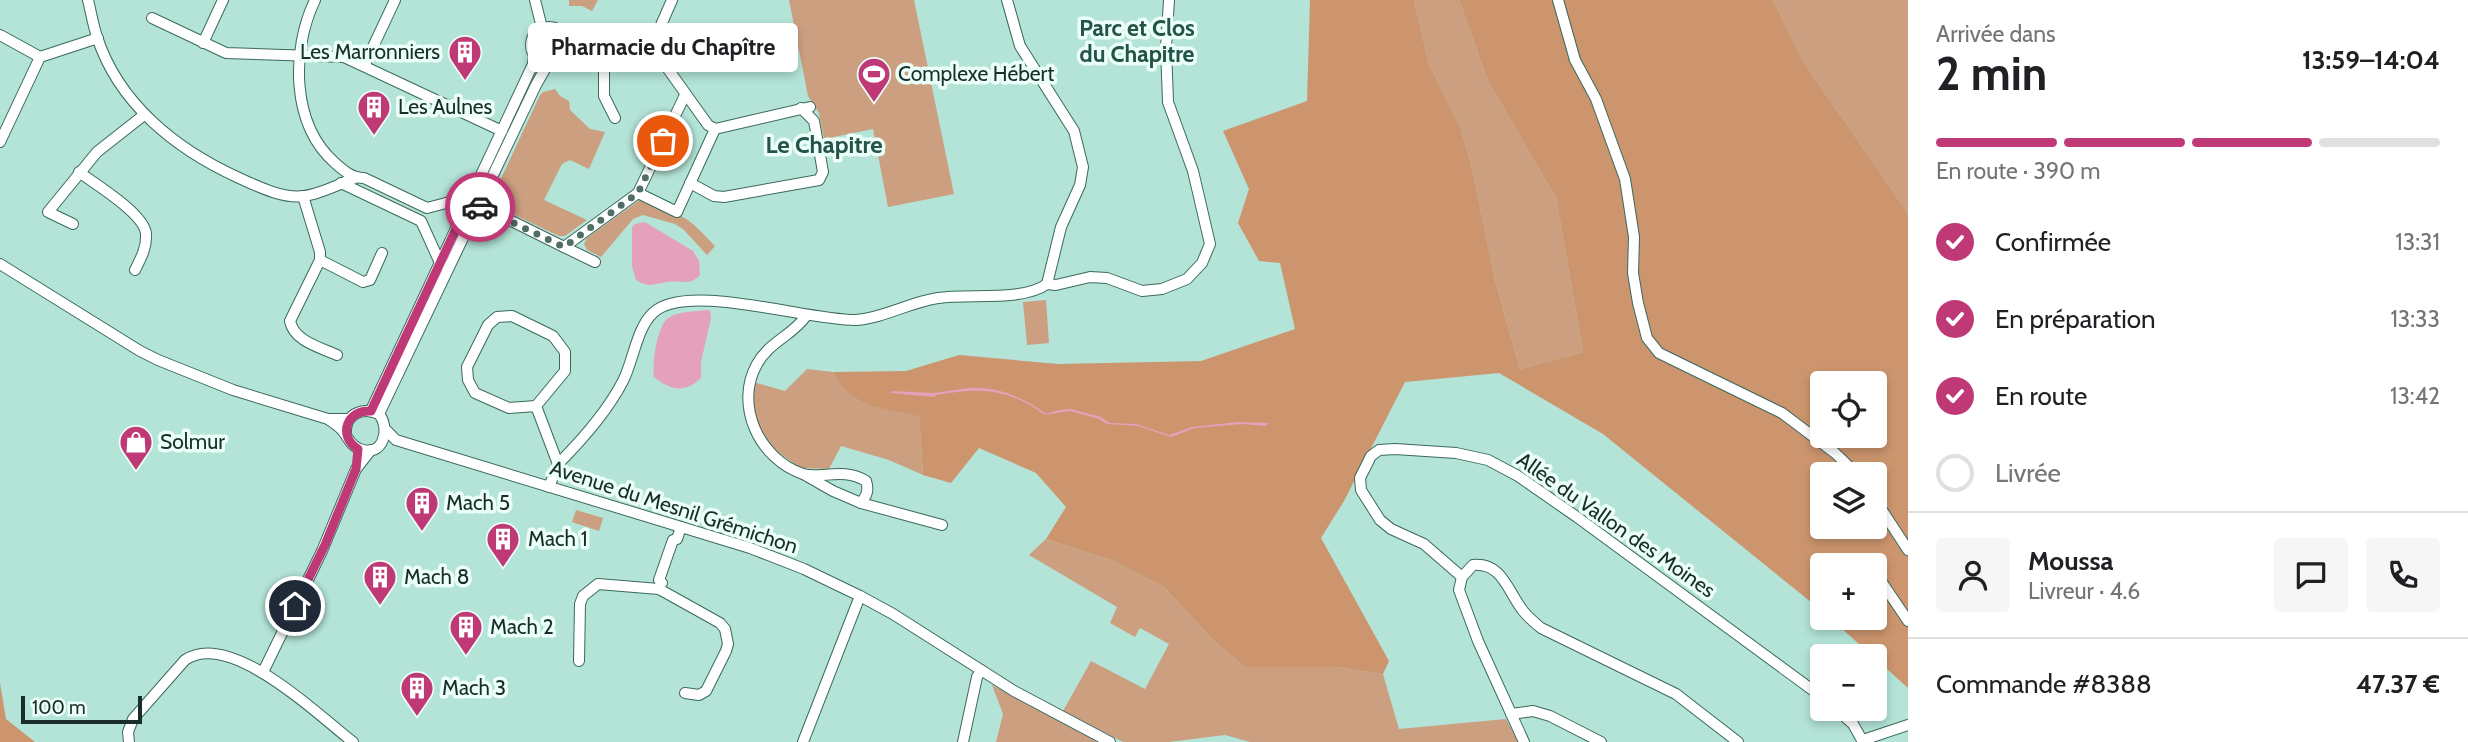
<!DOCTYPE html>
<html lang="fr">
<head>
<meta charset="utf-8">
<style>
	body { margin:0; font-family:Cabin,sans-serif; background:#f6f6f6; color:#202124; height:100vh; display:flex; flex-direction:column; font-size:26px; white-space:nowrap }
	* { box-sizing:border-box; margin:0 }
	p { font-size:23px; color:#757577 }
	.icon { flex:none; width:38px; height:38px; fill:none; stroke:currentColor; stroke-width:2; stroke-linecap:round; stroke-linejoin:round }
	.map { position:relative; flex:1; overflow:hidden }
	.sheet { display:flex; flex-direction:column; background:#fff; width:560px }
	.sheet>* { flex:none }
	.buttons { position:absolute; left:1810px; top:371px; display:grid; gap:14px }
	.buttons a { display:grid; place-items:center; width:77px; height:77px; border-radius:7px; background:#fff; box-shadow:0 4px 10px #0003; font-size:35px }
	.scale { position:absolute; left:21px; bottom:18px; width:121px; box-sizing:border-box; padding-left:7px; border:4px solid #1a2e29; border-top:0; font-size:19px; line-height:24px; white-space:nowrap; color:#1a2e29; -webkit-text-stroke:5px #ebfef8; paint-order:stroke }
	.pin { position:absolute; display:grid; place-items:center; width:60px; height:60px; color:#fff; margin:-30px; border:4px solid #fff; border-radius:50%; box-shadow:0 2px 7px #0007 }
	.courier { position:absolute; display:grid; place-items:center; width:70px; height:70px; margin:-35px; border:5px solid #c03977; border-radius:50%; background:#fff; color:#222; box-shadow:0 2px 9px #0007 }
	.bubble { position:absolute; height:49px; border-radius:7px; background:#fff; box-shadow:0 4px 10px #0003; font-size:23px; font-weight:700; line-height:49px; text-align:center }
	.summary em { font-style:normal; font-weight:700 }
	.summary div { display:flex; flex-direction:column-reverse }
	.summary { display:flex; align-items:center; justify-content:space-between; height:119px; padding:0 28px }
	h1 { font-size:46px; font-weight:700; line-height:52px }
	.bar { display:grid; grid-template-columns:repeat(4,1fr); gap:10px 7px; align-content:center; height:84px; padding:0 28px }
	.bar i { height:9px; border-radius:5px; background:#e0e0e0 }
	.bar .selected { background:#c03977 }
	.bar p { grid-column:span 4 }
	.line { display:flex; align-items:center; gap:18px; padding:0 28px; border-top:2px solid #e0e0e0 }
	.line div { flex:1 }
	.round { display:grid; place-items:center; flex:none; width:74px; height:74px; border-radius:7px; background:#f6f6f6 }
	ol { padding:0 28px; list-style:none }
	li { display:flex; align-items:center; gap:21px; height:77px }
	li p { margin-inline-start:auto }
	li .icon { padding:7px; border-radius:50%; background:#c03977; color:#fff; stroke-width:4 }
	li:last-child { color:#757577 }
	li i { width:38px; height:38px; border:4px solid #e0e0e0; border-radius:50% }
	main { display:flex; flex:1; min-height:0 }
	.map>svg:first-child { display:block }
	.green { fill:#cc9f80 }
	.forest { fill:#cc956e; fill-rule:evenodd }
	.water { fill:#e4a1b9 }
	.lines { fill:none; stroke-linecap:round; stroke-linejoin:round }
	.minor-casing { stroke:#3a695d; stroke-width:12 }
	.minor { stroke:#fff; stroke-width:10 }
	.done { stroke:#506e66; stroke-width:7; stroke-dasharray:0 12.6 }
	.route { stroke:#c03977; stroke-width:9 }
	.labels { text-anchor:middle; stroke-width:7; stroke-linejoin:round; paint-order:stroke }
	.poi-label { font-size:21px; fill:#1a2e29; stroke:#ebfef8; text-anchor:start }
	.street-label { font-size:21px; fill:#1a2e29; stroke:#ebfef8 }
	.neighbourhood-label { font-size:23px; font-weight:bold; fill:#245348; stroke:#ebfef8 }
	.quarter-label { font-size:24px; font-weight:bold; fill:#245348; stroke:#ebfef8 }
</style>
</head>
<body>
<main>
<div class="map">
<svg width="1908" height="742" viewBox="0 0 1908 742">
	<rect width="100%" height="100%" fill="#b3e4d7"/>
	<g class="green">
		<path d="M569,0H598L592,11L582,6H569Z"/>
		<path d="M789,0H914L954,194L888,207L873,129L824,139L819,113L808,96Z"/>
		<path d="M1414,0H1459L1488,81L1556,198L1583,352L1520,369L1495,280L1473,172L1461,129L1429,64Z"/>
		<path d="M1773,0H1908V213L1804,63Z"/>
		<circle cx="550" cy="45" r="13"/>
		<path d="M555,89L560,96L569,101L570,110L590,129L605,132L589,169L570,160L562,164L544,200L587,220L565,236H559L493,205L491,200L540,95L543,92Z"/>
		<path d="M641,199C653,206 664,209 677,214C693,221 703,234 715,246L707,255L683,229L675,224L643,215L633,219L601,257L587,250L584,244L587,238Z"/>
		<path d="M1046,300L1049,343L1027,345L1023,302Z"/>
		<path d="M807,369L833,372C850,409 884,408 919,415L923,475L889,460L841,446L829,469L800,468L774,449L759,430L752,414L753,382L785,391Z"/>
		<path d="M576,510L603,518L599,531L572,522Z"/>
		<path d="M1046,539L1111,560L1164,587L1215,642L1245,667H1335L1383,674L1399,729L1506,719L1518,742H1250L1225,735L1169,742H1123L1063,711L1091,661L1145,689L1169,644L1140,628L1135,637L1110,623L1117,607L1029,555Z"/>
		<path d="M992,685L1098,742H996L1003,714Z"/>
	</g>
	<g class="forest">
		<path d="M1310,0H1414L1429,64L1461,129L1473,172L1495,280L1520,369L1583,352L1556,198L1488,81L1459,0H1773L1804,63L1908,213V688L1830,618H1874V565H1822V611L1603,434L1499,373L1405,382L1344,501L1321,538L1389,661L1383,674L1335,667H1245L1215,642L1164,587L1111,560L1046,539L1066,507L1036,473L979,448L951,483L923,475L919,416C884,408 850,409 833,372L906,371L959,355L1058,364L1201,361L1295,329L1280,263L1259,261L1238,223L1249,189L1223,131L1307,101ZM1822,383H1874V436H1822ZM1822,474H1874V527H1822Z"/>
		<path d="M0,683L6,719L35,742H0Z"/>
	</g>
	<g class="water">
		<path d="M645,222L693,251L699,261L700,275C690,286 681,280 668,282C655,283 650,289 636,280L632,266V227L635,224Z"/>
		<path d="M710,310L711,318L701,362V378C685,394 670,390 654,377C652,363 657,328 667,319C677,311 698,311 710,310Z"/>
		<path d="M969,388C997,386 1025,398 1046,414L1059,410L1071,409L1101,417L1110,423L1136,424L1169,435L1192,427L1238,422L1269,423L1265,426L1243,424L1195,428L1171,437L1138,426L1107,424L1099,419L1070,411L1045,415C1008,388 980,387 936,395L935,397L890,393L892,391L933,393Z"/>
	</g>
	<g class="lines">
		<defs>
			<g id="minor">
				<path d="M88,0C91,12 93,25 97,37C119,104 176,149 237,177C257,186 282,199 304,196C321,194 339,184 355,178"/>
				<path d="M315,0C291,50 291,124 335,163C344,171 352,178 364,178L427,208L465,198L564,247L638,193L685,95"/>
				<path d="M535,0L542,28"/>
				<path d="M1007,0L1020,46L1074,131L1083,167L1080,185L1061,227L1047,284"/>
				<path d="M1558,0L1575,60L1596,99L1625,179L1634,237L1633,273L1638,303L1647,338L1659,353L1782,413L1835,453L1857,474"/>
				<path d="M152,18L226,53L344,57L502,131"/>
				<circle cx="549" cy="45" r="18"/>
				<path d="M0,35L40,57"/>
				<path d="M203,43L223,0"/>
				<path d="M651,48L658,55L708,125L715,129L810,107"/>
				<path d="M604,49V96L615,118"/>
				<path d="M567,50L651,48L672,0"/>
				<path d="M364,66L395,0"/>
				<path d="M0,142L40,57L98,38"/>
				<path d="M79,172C95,184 145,214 146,234C147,247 141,258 135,270"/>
				<path d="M341,183L421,221L441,265"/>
				<path d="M690,183L714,196L724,197L819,180L823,172L814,121L801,108"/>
				<path d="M638,193L677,212L715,129"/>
				<path d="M303,196L320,252V260L290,321C294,341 319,347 337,355"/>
				<path d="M73,224L48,212L97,152L144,115"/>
				<path d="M564,247L595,262"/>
				<path d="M320,260L363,282L370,280L382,253"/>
				<path d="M0,264L140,351L158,360L233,390L328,419H349"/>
				<path d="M806,316C792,336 770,341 757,364C734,405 759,459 803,474C821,479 844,467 866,481C869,490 867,495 861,503L942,525"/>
				<path d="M536,406L509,408L475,393L468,380L467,367L488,325L497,317L512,316L553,336L565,352V371L536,406L558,464L549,487"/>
				<path d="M371,410L533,64L534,55"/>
				<path d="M379,414L536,85L545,69L551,64"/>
				<path d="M328,419C332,422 337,425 341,429C348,436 350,446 360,449C383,458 391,429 379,414C361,406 344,415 346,435"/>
				<path d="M386,430L396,440L750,548L804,569L860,596L893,614L1014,691L1110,742"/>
				<path d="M558,464C583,439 607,412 623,381C633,362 637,327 653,313C686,281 809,321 856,320C884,318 910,302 938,298C969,293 1022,302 1047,284L1056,285L1090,277L1107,278L1142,291L1162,289L1187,279L1202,263L1210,244L1193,171L1168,102L1166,48L1169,0"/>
				<path d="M805,475L833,491L861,503"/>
				<path d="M1874,498L1908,550"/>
				<path d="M1462,577L1424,544L1391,529L1380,520L1361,490L1360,478L1371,456L1379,450L1395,449L1456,453L1488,460L1518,476L1577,517L1822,697"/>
				<path d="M1879,578L1908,621"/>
				<path d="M662,583L659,580L673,540L677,539L681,527"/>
				<path d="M579,661L580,604L583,596L598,584L659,589L720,623L725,629L728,644L726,651L706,691L699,695L685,693"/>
				<path d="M263,672L322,551L356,469L371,450"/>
				<path d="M1836,709L1853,724L1863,742"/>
				<path d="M1511,714L1533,711L1550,716L1601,742"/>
				<path d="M1863,740L1908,725"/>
				<path d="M129,742L128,732L133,719L185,660C230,629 318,715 353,742"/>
				<path d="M803,742L860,596"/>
				<path d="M963,742L977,677L981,670"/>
				<path d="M1524,742L1478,641L1459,590L1462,577L1473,565C1503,562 1508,593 1524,612C1529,618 1535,623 1541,628L1676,694L1738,742"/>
			</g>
		</defs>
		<use href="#minor" class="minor-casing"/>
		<use href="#minor" class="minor"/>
	</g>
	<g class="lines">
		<path class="done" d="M480,207L564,247L638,193L663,141"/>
		<path class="route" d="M295,606L325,545L356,469L358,449C337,436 347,409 371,411L470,199L480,207"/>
	</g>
	<defs>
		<symbol id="building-pin" viewBox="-11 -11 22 30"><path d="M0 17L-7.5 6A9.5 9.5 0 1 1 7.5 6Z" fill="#c03977" stroke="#ebfef8"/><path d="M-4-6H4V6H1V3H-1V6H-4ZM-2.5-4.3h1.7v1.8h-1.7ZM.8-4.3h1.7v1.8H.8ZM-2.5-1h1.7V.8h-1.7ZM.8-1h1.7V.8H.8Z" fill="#fff"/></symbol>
		<symbol id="stadium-pin" viewBox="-11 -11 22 30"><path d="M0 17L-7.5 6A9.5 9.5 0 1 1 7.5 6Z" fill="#c03977" stroke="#ebfef8"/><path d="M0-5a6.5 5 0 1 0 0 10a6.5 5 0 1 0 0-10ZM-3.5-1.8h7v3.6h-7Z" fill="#fff"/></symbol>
		<symbol id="shop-pin" viewBox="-11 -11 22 30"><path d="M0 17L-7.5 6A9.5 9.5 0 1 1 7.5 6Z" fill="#c03977" stroke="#ebfef8"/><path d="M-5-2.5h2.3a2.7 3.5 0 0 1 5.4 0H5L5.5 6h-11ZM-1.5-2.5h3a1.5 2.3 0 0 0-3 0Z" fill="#fff"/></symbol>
	</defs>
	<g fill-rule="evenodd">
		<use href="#building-pin" x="446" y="33" width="38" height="52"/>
		<use href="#stadium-pin" x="855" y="55" width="38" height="52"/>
		<use href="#building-pin" x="355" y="88" width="38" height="52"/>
		<use href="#shop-pin" x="117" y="423" width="38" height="52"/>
		<use href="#building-pin" x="403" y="484" width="38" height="52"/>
		<use href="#building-pin" x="484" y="520" width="38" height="52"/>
		<use href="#building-pin" x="361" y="558" width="38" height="52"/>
		<use href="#building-pin" x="447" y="608" width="38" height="52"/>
		<use href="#building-pin" x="398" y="669" width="38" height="52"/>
	</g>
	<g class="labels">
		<g class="poi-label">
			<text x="440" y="59" text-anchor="end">Les Marronniers</text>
			<text x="898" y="81">Complexe Hébert</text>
			<text x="398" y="114">Les Aulnes</text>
			<text x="160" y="449">Solmur</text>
			<text x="446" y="510">Mach 5</text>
			<text x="528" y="546">Mach 1</text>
			<text x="404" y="584">Mach 8</text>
			<text x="490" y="634">Mach 2</text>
			<text x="442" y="695">Mach 3</text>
		</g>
		<g class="street-label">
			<text transform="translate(674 507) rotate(18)" y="7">Avenue du Mesnil Grémichon</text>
			<text transform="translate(1616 525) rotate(35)" y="7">Allée du Vallon des Moines</text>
		</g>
		<g class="neighbourhood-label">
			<text x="1137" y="36">Parc et Clos<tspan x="1137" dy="26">du Chapitre</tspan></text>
		</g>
		<g class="quarter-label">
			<text x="824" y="153">Le Chapitre</text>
		</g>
	</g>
</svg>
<div class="buttons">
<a><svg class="icon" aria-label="locate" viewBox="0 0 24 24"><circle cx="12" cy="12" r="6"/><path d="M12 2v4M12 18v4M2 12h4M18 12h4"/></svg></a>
<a><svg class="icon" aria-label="layers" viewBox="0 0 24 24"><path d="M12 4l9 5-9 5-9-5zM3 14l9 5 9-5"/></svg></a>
<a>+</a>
<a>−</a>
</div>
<div class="scale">100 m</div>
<div class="pin" style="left:663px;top:141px;background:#ea580c"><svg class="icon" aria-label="bag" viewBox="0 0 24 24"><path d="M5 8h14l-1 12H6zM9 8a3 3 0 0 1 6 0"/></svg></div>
<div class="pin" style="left:295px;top:606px;background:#1f2937"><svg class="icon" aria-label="home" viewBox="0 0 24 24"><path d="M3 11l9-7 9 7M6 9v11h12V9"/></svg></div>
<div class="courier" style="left:480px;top:207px"><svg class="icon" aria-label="car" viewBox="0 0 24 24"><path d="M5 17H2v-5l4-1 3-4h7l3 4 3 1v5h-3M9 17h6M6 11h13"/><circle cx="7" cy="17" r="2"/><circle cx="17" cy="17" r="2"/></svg></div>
<div class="bubble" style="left:528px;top:23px;width:270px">Pharmacie du Chapître</div>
</div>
<section class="sheet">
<div class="summary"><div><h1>2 min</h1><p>Arrivée dans</p></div><em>13:59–14:04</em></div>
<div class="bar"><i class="selected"></i><i class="selected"></i><i class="selected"></i><i></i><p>En route · 390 m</p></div>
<ol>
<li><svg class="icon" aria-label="check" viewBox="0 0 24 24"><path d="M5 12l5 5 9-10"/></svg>Confirmée<p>13:31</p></li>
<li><svg class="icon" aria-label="check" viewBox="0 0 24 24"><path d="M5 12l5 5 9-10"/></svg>En préparation<p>13:33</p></li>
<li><svg class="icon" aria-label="check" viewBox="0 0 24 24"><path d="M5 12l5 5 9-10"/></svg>En route<p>13:42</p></li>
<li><i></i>Livrée</li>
</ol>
<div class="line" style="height:126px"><a class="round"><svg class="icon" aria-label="person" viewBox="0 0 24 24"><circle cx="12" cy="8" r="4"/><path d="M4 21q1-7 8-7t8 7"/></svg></a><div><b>Moussa</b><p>Livreur · 4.6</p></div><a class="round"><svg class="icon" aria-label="chat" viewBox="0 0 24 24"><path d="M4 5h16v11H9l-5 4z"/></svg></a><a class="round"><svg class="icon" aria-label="phone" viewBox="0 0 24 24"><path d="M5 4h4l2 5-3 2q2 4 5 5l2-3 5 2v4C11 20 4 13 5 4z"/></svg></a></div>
<div class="line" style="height:91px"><div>Commande #8388</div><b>47.37 €</b></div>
</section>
</main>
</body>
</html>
